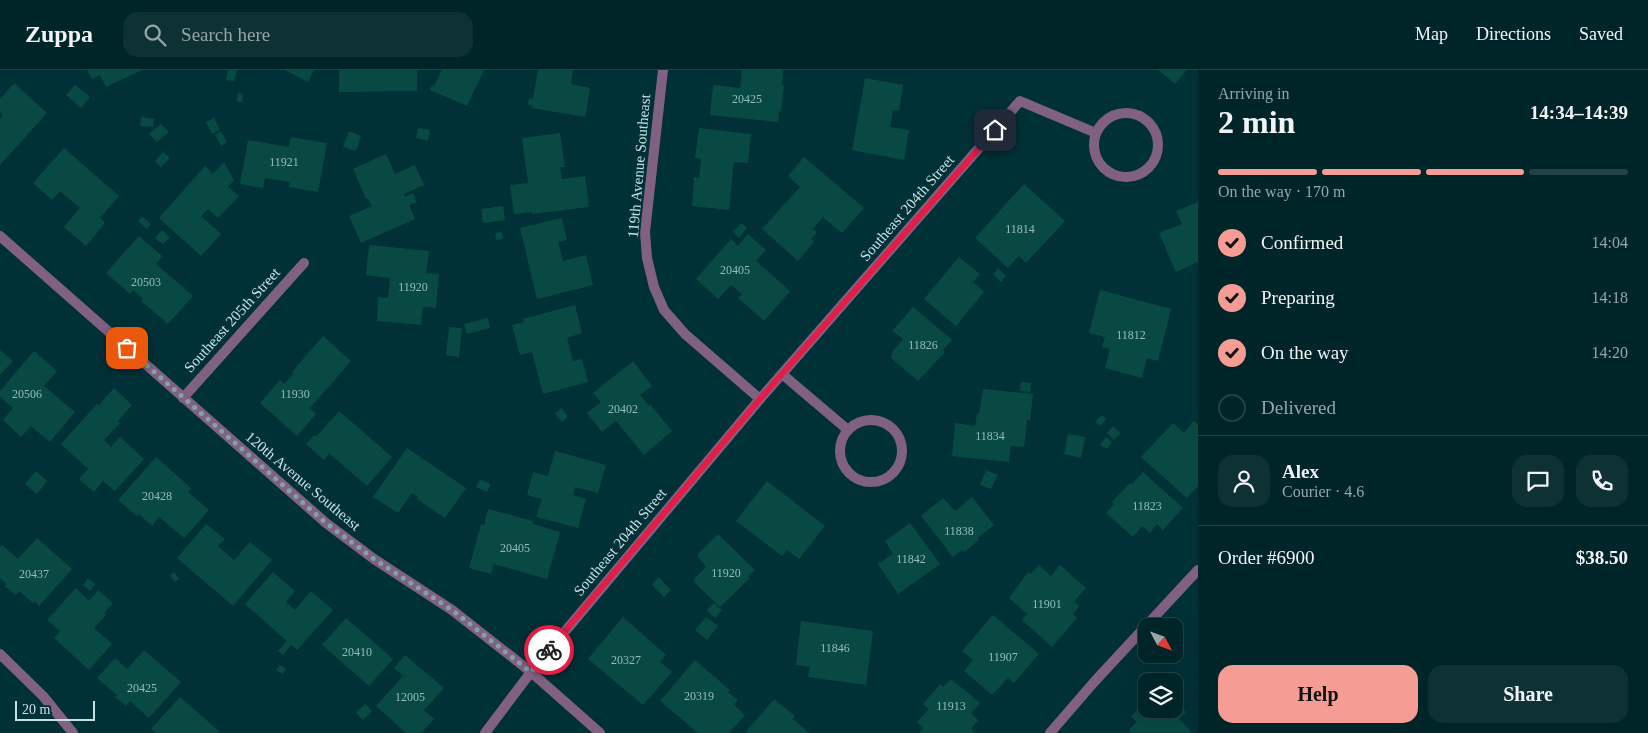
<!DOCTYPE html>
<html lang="en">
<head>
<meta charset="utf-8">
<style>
	body { margin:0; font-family:Georgia,serif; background:#0e3134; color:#f1f3f6; height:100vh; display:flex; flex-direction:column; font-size:19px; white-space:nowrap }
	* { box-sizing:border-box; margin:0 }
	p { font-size:16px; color:#95a5a8 }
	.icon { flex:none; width:28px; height:28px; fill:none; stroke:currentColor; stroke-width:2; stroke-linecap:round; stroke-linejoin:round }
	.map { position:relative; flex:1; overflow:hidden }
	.sheet { display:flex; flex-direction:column; background:#002528; width:450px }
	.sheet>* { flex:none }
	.needle { width:32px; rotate:131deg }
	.controls { position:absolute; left:1138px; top:548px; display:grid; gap:10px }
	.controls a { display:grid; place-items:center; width:45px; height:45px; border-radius:10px; background:#002528; box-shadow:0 5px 20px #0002,0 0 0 1px #224245; font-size:25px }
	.scale { position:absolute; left:15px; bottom:12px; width:80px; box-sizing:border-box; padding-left:5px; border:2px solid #c4e1e4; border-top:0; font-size:14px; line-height:18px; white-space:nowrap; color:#c4e1e4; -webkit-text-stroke:4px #003136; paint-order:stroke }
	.pin { position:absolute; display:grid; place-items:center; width:42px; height:42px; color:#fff; margin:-21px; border-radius:10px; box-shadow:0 2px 8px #0006 }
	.courier { position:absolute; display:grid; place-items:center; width:50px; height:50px; margin:-25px; border:4px solid #e11d48; border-radius:50%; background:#fff; color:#222; box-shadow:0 1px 6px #0007 }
	.headline em { font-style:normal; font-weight:700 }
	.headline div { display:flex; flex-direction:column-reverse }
	.headline { display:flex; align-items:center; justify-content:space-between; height:85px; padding:0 20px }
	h1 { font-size:32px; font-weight:700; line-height:38px }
	.bar { display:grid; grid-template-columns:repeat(4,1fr); gap:8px 5px; align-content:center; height:60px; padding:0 20px }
	.bar i { height:6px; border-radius:4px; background:#224245 }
	.bar .selected { background:#f59c95 }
	.bar p { grid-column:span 4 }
	.line { display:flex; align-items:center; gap:12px; padding:0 20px; border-top:1px solid #224245 }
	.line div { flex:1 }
	.round { display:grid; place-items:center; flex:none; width:52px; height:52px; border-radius:15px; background:#0e3134 }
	ol { padding:0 20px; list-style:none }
	li { display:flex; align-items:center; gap:15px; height:55px }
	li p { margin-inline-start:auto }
	li .icon { padding:5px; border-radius:50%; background:#f59c95; color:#111; stroke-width:4 }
	li:last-child { color:#95a5a8 }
	li i { width:28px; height:28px; border:2px solid #224245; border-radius:50% }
	.action { display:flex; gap:10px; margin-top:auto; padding:10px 20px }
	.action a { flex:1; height:58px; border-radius:15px; background:#f59c95; color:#111; font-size:20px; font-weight:700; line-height:58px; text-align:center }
	.action a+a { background:#0e3134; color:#f1f3f6 }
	header { display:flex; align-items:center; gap:30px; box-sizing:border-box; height:70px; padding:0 25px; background:#002528; border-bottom:1px solid #224245 }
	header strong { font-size:24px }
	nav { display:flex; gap:28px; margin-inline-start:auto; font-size:18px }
	.search { width:350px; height:45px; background:#0e3134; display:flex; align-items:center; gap:12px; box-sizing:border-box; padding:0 18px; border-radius:15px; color:#95a5a8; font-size:19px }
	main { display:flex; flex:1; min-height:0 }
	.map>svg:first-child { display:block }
	.building { fill:#084a43 }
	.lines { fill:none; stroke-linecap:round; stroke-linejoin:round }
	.minor { stroke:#806182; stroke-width:10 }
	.done { stroke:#7fa3a7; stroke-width:5; stroke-dasharray:0 9 }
	.route { stroke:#e11d48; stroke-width:6 }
	.labels { text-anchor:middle; stroke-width:4; stroke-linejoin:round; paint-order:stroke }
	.number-label { font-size:12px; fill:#95bbbc }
	.street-label { font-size:15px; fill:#c4e1e4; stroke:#003136 }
</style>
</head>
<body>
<header>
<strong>Zuppa</strong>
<div class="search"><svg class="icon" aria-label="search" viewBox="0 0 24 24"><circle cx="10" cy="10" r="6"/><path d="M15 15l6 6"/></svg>Search here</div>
<nav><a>Map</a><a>Directions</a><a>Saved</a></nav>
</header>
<main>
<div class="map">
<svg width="1198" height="663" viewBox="0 0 1198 663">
	<rect width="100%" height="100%" fill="#003136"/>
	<g class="building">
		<path d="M87,0H142L106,17L100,5L92,9Z"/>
		<path d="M228,0H237L234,11L226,10Z"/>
		<path d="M285,0H314L308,12Z"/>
		<path d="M339,0H417V21L339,22Z"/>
		<path d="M442,0H484L467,36L430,20L432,15L434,16Z"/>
		<path d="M538,0H573L571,14L590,18L585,47L532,38V36L528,35L529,28L533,29Z"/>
		<path d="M742,0H783L782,15H784L781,42L779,41L778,52L710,45L713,15L740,18Z"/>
		<path d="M1158,0H1186L1175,14Z"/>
		<path d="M865,8L903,15L899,41L893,40L890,57L909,60L904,90L852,80Z"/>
		<path d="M14,13L47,43L0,95V49L3,45L0,42V29Z"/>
		<path d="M75,15L90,27L81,38L66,25Z"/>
		<path d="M238,23L243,24L242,33L237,31Z"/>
		<path d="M141,47L154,49L153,57L140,56Z"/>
		<path d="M214,48L220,60L212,64L206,52Z"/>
		<path d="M161,54L169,62L157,72L149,64Z"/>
		<path d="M418,58L430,60L428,71L416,68Z"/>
		<path d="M699,58L751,64L748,93L734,92L729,140L692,136L694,107L699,108L701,89L695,88Z"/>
		<path d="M221,61L227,72L221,76L215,65Z"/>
		<path d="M349,61L361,66L356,81L343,77Z"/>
		<path d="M560,63L565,97H560L562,109L585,106L589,137L532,144V142L514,144L510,115L528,113L522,68Z"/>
		<path d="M291,67L327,73L318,122L289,117L290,112L265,108L263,118L240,114L248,70L289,77Z"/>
		<path d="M64,78L119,126L100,148L105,153L86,176L64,157L80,138L60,121L52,130L33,113Z"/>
		<path d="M163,82L170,88L161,97L155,91Z"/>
		<path d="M386,84L395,104L415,95L424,115L404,124L405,127L413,123L417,132L409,135L415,149L361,173L349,146L372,136L368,129H366L353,99Z"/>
		<path d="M804,87L864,138L842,163L823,147L813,159L817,162L811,169L814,172L798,191L762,159L800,117L788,106Z"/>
		<path d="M224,92L234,110L228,117L239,126L218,148L208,139L201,146L221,164L201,186L159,148L205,96L213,104Z"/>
		<path d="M1024,114L1065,151L1026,193L1019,186L1008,198L975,168Z"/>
		<path d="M1198,132V192L1176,202L1159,163L1182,154L1176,141Z"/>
		<path d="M503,136L505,150L483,153L481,139Z"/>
		<path d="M142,146L151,154L147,159L138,151Z"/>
		<path d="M562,148L567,170L558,172L563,191L586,185L593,215L537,229L520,158Z"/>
		<path d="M741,153L747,158L739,168L733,162Z"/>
		<path d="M162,160L170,167L163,174L155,168Z"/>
		<path d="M502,162L503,169L496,170L495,163Z"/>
		<path d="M748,164L766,180L756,191L790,221L764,251L738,228L742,224L731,215L718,229L696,209L731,169L738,176Z"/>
		<path d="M139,166L162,186L156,194L193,226L168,254L141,231L143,229L133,220L130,224L106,203Z"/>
		<path d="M369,175L429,181L426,203L439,204L436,238L423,237L421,255L377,251L378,227L388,228L390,208L366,205Z"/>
		<path d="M959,187L980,204L973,212L984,222L956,256L924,229Z"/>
		<path d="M998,198L1006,206L1001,212L993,204Z"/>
		<path d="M1100,220L1171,239L1158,291L1147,288L1142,308L1105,298L1110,279L1102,277L1105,267L1089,263Z"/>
		<path d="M575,235L582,263L567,268L573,291L582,289L588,312L543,324L532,282L520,285L512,255L524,252L523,249Z"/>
		<path d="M913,237L952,270L943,280L945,282L918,311L890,287L893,283L892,282L903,269L892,261Z"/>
		<path d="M488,248L490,258L467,264L464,254Z"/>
		<path d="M449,257L462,258L459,287L446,285Z"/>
		<path d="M323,266L351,291L310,338L316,344L297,366L260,333L280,310L284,314L293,304L292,302Z"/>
		<path d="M0,280L13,291L0,305Z"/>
		<path d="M34,281L57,301L44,316L75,342L50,372L31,356L21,367L3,350L13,338L0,327V321Z"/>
		<path d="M633,291L652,316L640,325L649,336L650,334L672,361L644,385L616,351L602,362L587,343L601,332L593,323Z"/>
		<path d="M1021,312L1031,313L1030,322L1020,321Z"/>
		<path d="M114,318L132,335L118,351L120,353L104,370L111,377L120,367L144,389L115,421L103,411L94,422L79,409L88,399L61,374L97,334L99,335Z"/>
		<path d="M983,319L1033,324L1030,350H1027L1024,377L1011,376L1009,392L952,386L955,353L975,356L977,344H979Z"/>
		<path d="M562,338L568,347L562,352L555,343Z"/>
		<path d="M339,341L392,387L367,416L329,383L324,390L306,374L314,365L316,367Z"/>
		<path d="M1102,345L1106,349L1100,356L1095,352Z"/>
		<path d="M1194,351L1198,355V416L1187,428L1141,387L1173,353L1184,363Z"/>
		<path d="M1113,356L1121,363L1114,370L1107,363Z"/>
		<path d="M1068,364L1085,367L1081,388L1064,384Z"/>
		<path d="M1106,367L1112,372L1107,379L1100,375Z"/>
		<path d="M407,378L466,418L445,448L417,429L418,427L412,423L398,443L373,427Z"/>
		<path d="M555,381L606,395L598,423L575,417L573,425L586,429L578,458L536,447L542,429L527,425L533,402L548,406Z"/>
		<path d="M156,387L191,418L188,422L209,440L184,468L159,447L152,456L139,444L137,446L118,430Z"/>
		<path d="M986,400L998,405L991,419L980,415Z"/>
		<path d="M36,401L47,411L37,424L25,414Z"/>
		<path d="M1143,402L1183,438L1163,460L1157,454L1150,463L1142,456L1133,467L1106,443L1114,434L1112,432L1130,413L1132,414Z"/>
		<path d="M480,409L491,414L487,422L476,417Z"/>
		<path d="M767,411L825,456L799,489L787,480L782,486L736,451Z"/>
		<path d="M972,427L994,455L978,468L979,470L964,482L962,480L953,487L921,446L943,428L955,441Z"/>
		<path d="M488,439L533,451V454L560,462L547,509L494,494L491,504L469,498L481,454L484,455Z"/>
		<path d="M910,453L940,494L898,524L878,494L893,484L885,471Z"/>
		<path d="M206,454L225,469L218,476L234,490L250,472L272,490L233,536L177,488Z"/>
		<path d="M718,464L755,500L748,506L750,508L720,537L694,512L695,511L694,509L706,497L697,485Z"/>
		<path d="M37,468L72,499L39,536L35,531L33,533L19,521L16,525L5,516L6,514L0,508V477L2,475L18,489Z"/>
		<path d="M1039,495L1051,506L1060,495L1086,518L1074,532L1079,536L1073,544L1077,548L1052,577L1022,550L1027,544L1009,528L1028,502L1030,504Z"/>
		<path d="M174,502L179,509L175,512L170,506Z"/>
		<path d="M273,502L295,521L286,532L295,540L311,521L333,540L297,580L291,575L283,585L278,581L287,571L245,534Z"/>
		<path d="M658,507L671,520L664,527L652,515Z"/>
		<path d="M88,508L95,514L90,521L83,515Z"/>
		<path d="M76,518L89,531L98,520L113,533L104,543L106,545L94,558L112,574L89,600L54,568L60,561L47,550Z"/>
		<path d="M714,533L722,540L715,548L707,540Z"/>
		<path d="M993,545L1039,584L1014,613L1008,608L992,625L964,601L973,590L962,581Z"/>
		<path d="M623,547L666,585L660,592L672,602L643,635L588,589Z"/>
		<path d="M706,547L718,556L707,570L695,560Z"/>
		<path d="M346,548L393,589L369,616L322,575Z"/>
		<path d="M801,551L873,561L866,615L808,607L810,597L796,595Z"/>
		<path d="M144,580L181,612L149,648L130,631L126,636L115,627L117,625L97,608L115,588L127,599Z"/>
		<path d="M405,585L444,618L424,640L434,649L421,663H406L376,636L403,606L394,598Z"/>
		<path d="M695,590L730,620L728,622L738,630L734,635L745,645L729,663H698L660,631Z"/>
		<path d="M280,595L286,599L283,604L276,600Z"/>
		<path d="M951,609L980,633L971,643L978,650L971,659L976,663H919L923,658L917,652L929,639L923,634L940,614L943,617Z"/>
		<path d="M180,627L219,661L218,663H156L151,659Z"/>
		<path d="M774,629L795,646L793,649L809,663H745Z"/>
		<path d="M1146,631V639H1165L1169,642L1174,639L1176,633L1186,642L1179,649L1191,661L1189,663H1132L1129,660L1137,652L1131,647Z"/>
		<path d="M365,634L372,641L363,650L356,643Z"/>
	</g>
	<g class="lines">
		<g class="minor">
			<path d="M663,0L645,162L647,188L654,217L664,240L685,264L760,329"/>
			<circle cx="1126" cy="75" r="32"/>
			<path d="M0,166L326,453L374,489L452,540L531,602L600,663"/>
			<path d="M782,304L848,360"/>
			<path d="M183,328L304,193"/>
			<circle cx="871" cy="381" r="31"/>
			<path d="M0,584L43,626L73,663"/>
			<path d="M485,663L531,602L760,329L1020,31L1096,63"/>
			<path d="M1050,663L1095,611L1198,500"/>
		</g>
	</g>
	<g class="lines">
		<path class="done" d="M127,278L326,453L374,489L452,540L531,602L549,580"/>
		<path class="route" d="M549,580L760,329L995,60"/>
	</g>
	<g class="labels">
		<g class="number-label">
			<text x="747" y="33">20425</text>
			<text x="284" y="96">11921</text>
			<text x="1020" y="163">11814</text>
			<text x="735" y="204">20405</text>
			<text x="146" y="216">20503</text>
			<text x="413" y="221">11920</text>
			<text x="1131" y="269">11812</text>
			<text x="923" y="279">11826</text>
			<text x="27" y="328">20506</text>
			<text x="295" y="328">11930</text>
			<text x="623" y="343">20402</text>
			<text x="990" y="370">11834</text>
			<text x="157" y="430">20428</text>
			<text x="1147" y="440">11823</text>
			<text x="959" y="465">11838</text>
			<text x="515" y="482">20405</text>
			<text x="911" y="493">11842</text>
			<text x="726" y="507">11920</text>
			<text x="34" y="508">20437</text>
			<text x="1047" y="538">11901</text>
			<text x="835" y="582">11846</text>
			<text x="357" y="586">20410</text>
			<text x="1003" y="591">11907</text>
			<text x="626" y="594">20327</text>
			<text x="142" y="622">20425</text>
			<text x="699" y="630">20319</text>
			<text x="410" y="631">12005</text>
			<text x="951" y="640">11913</text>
		</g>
		<g class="street-label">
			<text transform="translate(639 96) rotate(-85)" y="5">119th Avenue Southeast</text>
			<text transform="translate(907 138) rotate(-49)" y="5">Southeast 204th Street</text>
			<text transform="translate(232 250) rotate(-48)" y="5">Southeast 205th Street</text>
			<text transform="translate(303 411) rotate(40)" y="5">120th Avenue Southeast</text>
			<text transform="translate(620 472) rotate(-50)" y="5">Southeast 204th Street</text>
		</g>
	</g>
</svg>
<div class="controls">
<a><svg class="needle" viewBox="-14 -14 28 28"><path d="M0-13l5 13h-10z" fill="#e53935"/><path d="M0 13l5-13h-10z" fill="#95a5a8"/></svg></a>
<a><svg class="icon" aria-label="layers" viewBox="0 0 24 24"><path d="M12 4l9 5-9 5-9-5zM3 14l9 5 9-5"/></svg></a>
</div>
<div class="scale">20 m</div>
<div class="pin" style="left:127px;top:278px;background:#ea580c"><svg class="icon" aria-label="bag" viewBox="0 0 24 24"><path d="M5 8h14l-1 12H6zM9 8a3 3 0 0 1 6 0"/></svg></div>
<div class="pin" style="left:995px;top:60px;background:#1f2937"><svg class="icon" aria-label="home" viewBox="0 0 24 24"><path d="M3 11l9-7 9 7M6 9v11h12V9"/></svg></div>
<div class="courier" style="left:549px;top:580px"><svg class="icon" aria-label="bike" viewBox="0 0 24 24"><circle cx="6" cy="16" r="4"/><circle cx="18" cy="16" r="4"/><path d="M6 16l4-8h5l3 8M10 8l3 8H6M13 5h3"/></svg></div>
</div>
<section class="sheet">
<div class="headline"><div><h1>2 min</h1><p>Arriving in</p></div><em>14:34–14:39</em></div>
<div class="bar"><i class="selected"></i><i class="selected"></i><i class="selected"></i><i></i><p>On the way · 170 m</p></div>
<ol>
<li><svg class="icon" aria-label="check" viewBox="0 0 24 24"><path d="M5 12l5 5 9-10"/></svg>Confirmed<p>14:04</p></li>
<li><svg class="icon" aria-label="check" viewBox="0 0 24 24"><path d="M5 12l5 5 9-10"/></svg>Preparing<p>14:18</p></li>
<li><svg class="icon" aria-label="check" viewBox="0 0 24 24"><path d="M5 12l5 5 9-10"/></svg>On the way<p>14:20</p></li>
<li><i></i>Delivered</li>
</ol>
<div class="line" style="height:90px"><a class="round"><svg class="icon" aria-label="person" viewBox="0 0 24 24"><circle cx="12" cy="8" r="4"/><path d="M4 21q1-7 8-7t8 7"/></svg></a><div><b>Alex</b><p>Courier · 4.6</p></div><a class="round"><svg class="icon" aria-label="chat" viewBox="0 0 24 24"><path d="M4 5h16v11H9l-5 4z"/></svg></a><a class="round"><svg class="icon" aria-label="phone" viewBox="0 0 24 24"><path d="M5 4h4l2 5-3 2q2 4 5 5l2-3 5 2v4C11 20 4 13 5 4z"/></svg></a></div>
<div class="line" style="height:65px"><div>Order #6900</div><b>$38.50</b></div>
<div class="action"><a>Help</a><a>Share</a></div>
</section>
</main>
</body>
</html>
